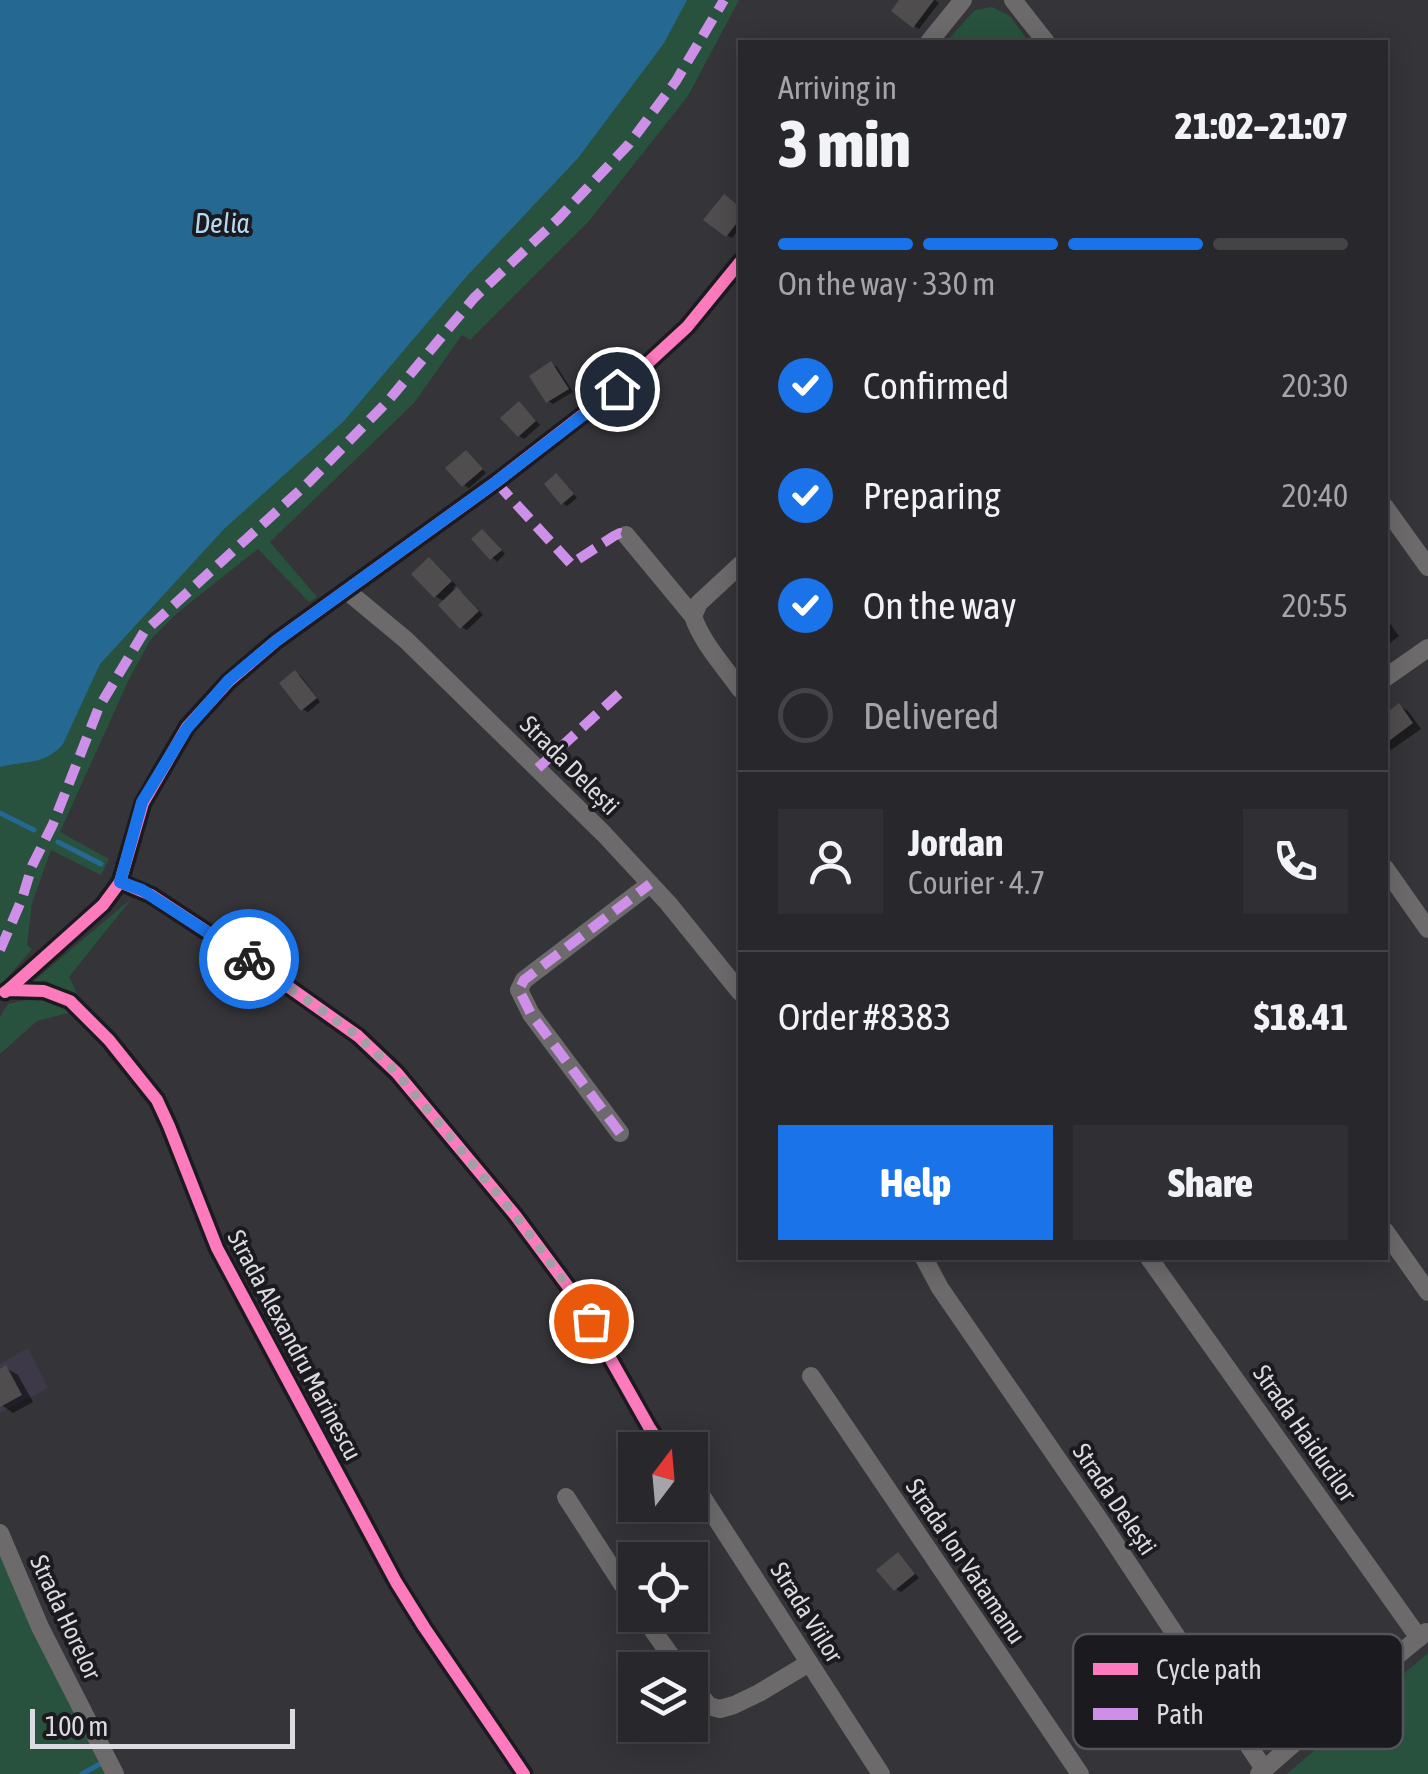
<!DOCTYPE html>
<html lang="en">
<head>
<meta charset="utf-8">
<style>
	body { margin:0; font-family:"Asap Condensed",sans-serif; background:#302f33; color:#f1f3f6; height:100vh; display:flex; flex-direction:column; font-size:38px; white-space:nowrap }
	* { box-sizing:border-box; margin:0 }
	p { font-size:32px; color:#a5a5a9 }
	.icon { flex:none; width:55px; height:55px; fill:none; stroke:currentColor; stroke-width:2; stroke-linecap:round; stroke-linejoin:round }
	.map { position:relative; flex:1; overflow:hidden }
	.sheet { position:absolute; left:738px; top:40px; width:650px; height:1220px; display:flex; flex-direction:column; background:#28272b; border-radius:0px; box-shadow:0 5px 25px #0003,0 0 0 2px #444447 }
	.sheet>* { flex:none }
	.needle { width:65px; rotate:16deg }
	.tools { position:absolute; left:618px; top:1432px; display:grid; gap:20px }
	.tools a { display:grid; place-items:center; width:90px; height:90px; border-radius:0px; background:#28272b; box-shadow:0 5px 25px #0003,0 0 0 2px #444447; font-size:50px }
	.scale { position:absolute; left:30px; bottom:25px; width:265px; box-sizing:border-box; padding-left:10px; border:5px solid #dcdae1; border-top:0; font-size:28px; line-height:35px; white-space:nowrap; color:#dcdae1; -webkit-text-stroke:8px #1b1a1f; paint-order:stroke }
	.pin { position:absolute; display:grid; place-items:center; width:85px; height:85px; color:#fff; margin:-42px; border:5px solid #fff; border-radius:50%; box-shadow:0 2px 10px #0007 }
	.courier { position:absolute; display:grid; place-items:center; width:100px; height:100px; margin:-50px; border:8px solid #1a73e8; border-radius:50%; background:#fff; color:#222; box-shadow:0 2px 12px #0007 }
	.summary em { font-style:normal; font-weight:800 }
	.summary div { display:flex; flex-direction:column-reverse }
	.summary { display:flex; align-items:center; justify-content:space-between; height:170px; padding:0 40px }
	h1 { font-size:65px; font-weight:800; line-height:75px }
	.bar { display:grid; grid-template-columns:repeat(4,1fr); gap:15px 10px; align-content:center; height:120px; padding:0 40px }
	.bar i { height:12px; border-radius:8px; background:#444447 }
	.bar .current { background:#1a73e8 }
	.bar p { grid-column:span 4 }
	.line { display:flex; align-items:center; gap:25px; padding:0 40px; border-top:2px solid #444447 }
	.line div { flex:1 }
	.round { display:grid; place-items:center; flex:none; width:105px; height:105px; border-radius:0px; background:#302f33 }
	ol { padding:0 40px; list-style:none }
	li { display:flex; align-items:center; gap:30px; height:110px }
	li p { margin-inline-start:auto }
	li .icon { padding:10px; border-radius:50%; background:#1a73e8; color:#fff; stroke-width:4 }
	li:last-child { color:#a5a5a9 }
	li i { width:55px; height:55px; border:5px solid #444447; border-radius:50% }
	.cta { display:flex; gap:20px; margin-top:auto; padding:20px 40px }
	.cta a { flex:1; height:115px; border-radius:0px; background:#1a73e8; color:#fff; font-size:40px; font-weight:800; line-height:115px; text-align:center }
	.cta a+a { background:#302f33; color:#f1f3f6 }
	.map>svg:first-child { display:block }
	.built { fill:#3d3949 }
	.green { fill:#28523e }
	.water { fill:#256992 }
	.shadow { fill:#0007 }
	.lines { fill:none; stroke-linecap:round; stroke-linejoin:round }
	.stream { stroke:#256992; stroke-width:5 }
	.building { fill:#504d4e }
	.minor { stroke:#6c6a6b; stroke-width:18 }
	.quiet { stroke:#ce8fe9; stroke-width:10; stroke-dasharray:20 10; stroke-linecap:butt }
	.cycleway-casing { stroke:#1b1a1f; stroke-width:19 }
	.cycleway { stroke:#fd7abc; stroke-width:12 }
	.done { stroke:#a2a0a6; stroke-width:10; stroke-dasharray:0 18 }
	.route { stroke:#1a73e8; stroke-width:12 }
	.labels { text-anchor:middle; stroke-width:8; stroke-linejoin:round; paint-order:stroke }
	.street-label { font-size:25px; fill:#dcdae1; stroke:#1b1a1f }
	.water-label { font-size:28px; font-style:italic; fill:#b5d9f3; stroke:#1b1a1f }
	.key { fill:#1b1a1f; stroke:#555459; stroke-width:2.5 }
	.key-label { font-size:28px; fill:#dcdae1 }
</style>
</head>
<body>
<div class="map">
<svg width="1428" height="1774" viewBox="0 0 1428 1774">
	<rect width="100%" height="100%" fill="#353439"/>
	<path class="built" d="M28,1348L48,1388L0,1413V1364Z"/>
	<g class="green">
		<path d="M641,0H739L688,96L589,221L470,340L462,335L414,403L270,542L317,597L309,602L258,549L176,614L151,639L129,679L60,832L109,859L101,875L51,850L32,903L27,945L32,949L0,986V767Z"/>
		<path d="M992,7L1010,16L1029,42H946L975,10Z"/>
		<path d="M132,898L69,977L77,993L57,988L29,985Z"/>
		<path d="M35,998L59,1002L72,1012L37,1021L0,1054V1017L8,1004Z"/>
		<path d="M0,1553L111,1774H0Z"/>
		<path d="M1428,1653V1774H1287Z"/>
	</g>
	<path class="water" d="M0,0H687L664,43L578,158L466,277L343,422L224,529L100,664L63,744C44,766 26,760 0,767Z"/>
	<g class="shadow">
		<path d="M902,0H935L939,3L919,29L914,26Z"/>
		<path d="M740,208V228L732,238L727,235Z"/>
		<path d="M551,364L557,367L573,392L553,404L548,401Z"/>
		<path d="M520,404L540,425L524,439L519,436Z"/>
		<path d="M466,453L486,473L469,488L464,485Z"/>
		<path d="M557,476L577,498L567,506L562,503Z"/>
		<path d="M483,532L505,554L497,562L474,539Z"/>
		<path d="M435,563L456,585L453,588L463,593L483,615L467,630L462,627L445,602L435,596Z"/>
		<path d="M1385,617L1399,636L1385,647Z"/>
		<path d="M295,673L301,676L320,702L308,712L302,709Z"/>
		<path d="M1385,705L1392,711L1399,706L1408,711L1421,729L1391,750L1385,747Z"/>
		<path d="M6,1368L18,1375L33,1402L13,1413L0,1404V1371Z"/>
		<path d="M898,1555L919,1578L901,1592L896,1589Z"/>
	</g>
	<g class="lines">
		<g class="stream">
			<path d="M0,813L34,830"/>
			<path d="M58,842L101,864"/>
			<path d="M82,1774L100,1764"/>
		</g>
	</g>
	<g class="building">
		<path d="M899,0H934L913,28L891,11Z"/>
		<path d="M724,194L740,207V219L726,237L703,220Z"/>
		<path d="M551,361L569,389L546,403L529,376Z"/>
		<path d="M519,401L536,421L518,437L500,418Z"/>
		<path d="M466,450L483,469L462,487L445,468Z"/>
		<path d="M556,473L574,494L561,505L544,484Z"/>
		<path d="M482,529L502,550L490,560L471,539Z"/>
		<path d="M429,557L452,581L434,598L411,574Z"/>
		<path d="M457,587L479,611L460,629L438,605Z"/>
		<path d="M295,670L317,698L301,711L279,683Z"/>
		<path d="M1399,703L1413,723L1385,744V705L1389,711Z"/>
		<path d="M6,1365L22,1395L0,1407V1369Z"/>
		<path d="M898,1552L915,1574L894,1591L876,1570Z"/>
	</g>
	<g class="lines">
		<g class="minor">
			<path d="M1013,0L1046,42"/>
			<path d="M929,42L963,0"/>
			<path d="M1385,507L1428,567"/>
			<path d="M626,535L693,616C702,643 724,666 740,689"/>
			<path d="M347,591L406,640L604,834L668,903L740,992"/>
			<path d="M693,616L699,603L740,565"/>
			<path d="M1385,678L1428,648"/>
			<path d="M1385,868L1428,929"/>
			<path d="M120,882L151,895L259,966L358,1036L397,1073L515,1215L575,1296L649,1427L664,1450"/>
			<path d="M8,990L103,905L120,882L143,803L187,727L229,681L276,641L496,482L638,372L687,327L740,262"/>
			<path d="M5,992L20,989L44,991L70,1001L109,1040L157,1100L169,1126L217,1248L396,1582L424,1627L524,1774"/>
			<path d="M620,1133L531,1014L519,990L524,980L650,884"/>
			<path d="M1385,1231L1428,1292"/>
			<path d="M924,1258L940,1288L1101,1522L1264,1769"/>
			<path d="M1149,1258L1419,1638"/>
			<path d="M811,1376L1080,1774"/>
			<path d="M690,1478L881,1774"/>
			<path d="M566,1497L635,1604"/>
			<path d="M0,1533L40,1627L115,1774"/>
			<path d="M642,1615L681,1670"/>
			<path d="M690,1683L709,1706L720,1709L734,1705L759,1693L809,1663"/>
			<path d="M1259,1774L1349,1695L1426,1632"/>
		</g>
		<g class="quiet">
			<path d="M496,482L571,564L614,536L620,533L626,535"/>
			<path d="M538,768L621,692"/>
			<path d="M0,950L22,899L32,866L53,824L99,707L144,632L309,482L388,401L474,298L558,219L629,144L676,81L724,0"/>
			<path d="M620,1133L531,1014L519,990L524,980L650,884"/>
		</g>
		<defs>
			<g id="cycleway">
				<path d="M120,882L151,895L259,966L358,1036L397,1073L515,1215L575,1296L649,1427L664,1450"/>
				<path d="M8,990L103,905L120,882L143,803L187,727L229,681L276,641L496,482L638,372L687,327L740,262"/>
				<path d="M5,992L8,990L44,991L70,1001L109,1040L157,1100L169,1126L217,1248L396,1582L424,1627L524,1774"/>
			</g>
		</defs>
		<use href="#cycleway" class="cycleway-casing"/>
		<use href="#cycleway" class="cycleway"/>
	</g>
	<g class="lines">
		<path class="done" d="M249,959L358,1036L397,1073L515,1215L575,1296L591,1321"/>
		<path class="route" d="M249,959L142,890L120,882L142,802L187,728L229,680L276,641L496,482L617,389"/>
	</g>
	<g class="labels">
		<g class="street-label">
			<text transform="translate(570 765) rotate(45)" y="9">Strada Delești</text>
			<text transform="translate(295 1345) rotate(62)" y="9">Strada Alexandru Marinescu</text>
			<text transform="translate(1305 1433) rotate(55)" y="9">Strada Haiducilor</text>
			<text transform="translate(1115 1499) rotate(56)" y="9">Strada Delești</text>
			<text transform="translate(966 1561) rotate(56)" y="9">Strada Ion Vatamanu</text>
			<text transform="translate(807 1612) rotate(58)" y="9">Strada Viilor</text>
			<text transform="translate(66 1617) rotate(65)" y="9">Strada Horelor</text>
		</g>
		<g class="water-label">
			<text x="222" y="233">Delia</text>
		</g>
	</g>
	<rect x="1073" y="1634" width="330" height="115" rx="15" class="key"/>
	<rect x="1093" y="1663" width="45" height="12" fill="#fd7abc"/>
	<rect x="1093" y="1708" width="45" height="12" fill="#ce8fe9"/>
	<g class="key-label">
		<text x="1156" y="1679">Cycle path</text>
		<text x="1156" y="1724">Path</text>
	</g>
</svg>
<div class="tools">
<a><svg class="needle" viewBox="-14 -14 28 28"><path d="M0-13l5 13h-10z" fill="#e53935"/><path d="M0 13l5-13h-10z" fill="#a5a5a9"/></svg></a>
<a><svg class="icon" aria-label="locate" viewBox="0 0 24 24"><circle cx="12" cy="12" r="6"/><path d="M12 2v4M12 18v4M2 12h4M18 12h4"/></svg></a>
<a><svg class="icon" aria-label="layers" viewBox="0 0 24 24"><path d="M12 4l9 5-9 5-9-5zM3 14l9 5 9-5"/></svg></a>
</div>
<div class="scale">100 m</div>
<div class="pin" style="left:591px;top:1321px;background:#ea580c"><svg class="icon" aria-label="bag" viewBox="0 0 24 24"><path d="M5 8h14l-1 12H6zM9 8a3 3 0 0 1 6 0"/></svg></div>
<div class="pin" style="left:617px;top:389px;background:#1f2937"><svg class="icon" aria-label="home" viewBox="0 0 24 24"><path d="M3 11l9-7 9 7M6 9v11h12V9"/></svg></div>
<div class="courier" style="left:249px;top:959px"><svg class="icon" aria-label="bike" viewBox="0 0 24 24"><circle cx="6" cy="16" r="4"/><circle cx="18" cy="16" r="4"/><path d="M6 16l4-8h5l3 8M10 8l3 8H6M13 5h3"/></svg></div>
<section class="sheet">
<div class="summary"><div><h1>3 min</h1><p>Arriving in</p></div><em>21:02–21:07</em></div>
<div class="bar"><i class="current"></i><i class="current"></i><i class="current"></i><i></i><p>On the way · 330 m</p></div>
<ol>
<li><svg class="icon" aria-label="check" viewBox="0 0 24 24"><path d="M5 12l5 5 9-10"/></svg>Confirmed<p>20:30</p></li>
<li><svg class="icon" aria-label="check" viewBox="0 0 24 24"><path d="M5 12l5 5 9-10"/></svg>Preparing<p>20:40</p></li>
<li><svg class="icon" aria-label="check" viewBox="0 0 24 24"><path d="M5 12l5 5 9-10"/></svg>On the way<p>20:55</p></li>
<li><i></i>Delivered</li>
</ol>
<div class="line" style="height:180px"><a class="round"><svg class="icon" aria-label="person" viewBox="0 0 24 24"><circle cx="12" cy="8" r="4"/><path d="M4 21q1-7 8-7t8 7"/></svg></a><div><b>Jordan</b><p>Courier · 4.7</p></div><a class="round"><svg class="icon" aria-label="phone" viewBox="0 0 24 24"><path d="M5 4h4l2 5-3 2q2 4 5 5l2-3 5 2v4C11 20 4 13 5 4z"/></svg></a></div>
<div class="line" style="height:130px"><div>Order #8383</div><b>$18.41</b></div>
<div class="cta"><a>Help</a><a>Share</a></div>
</section>
</div>
</body>
</html>
